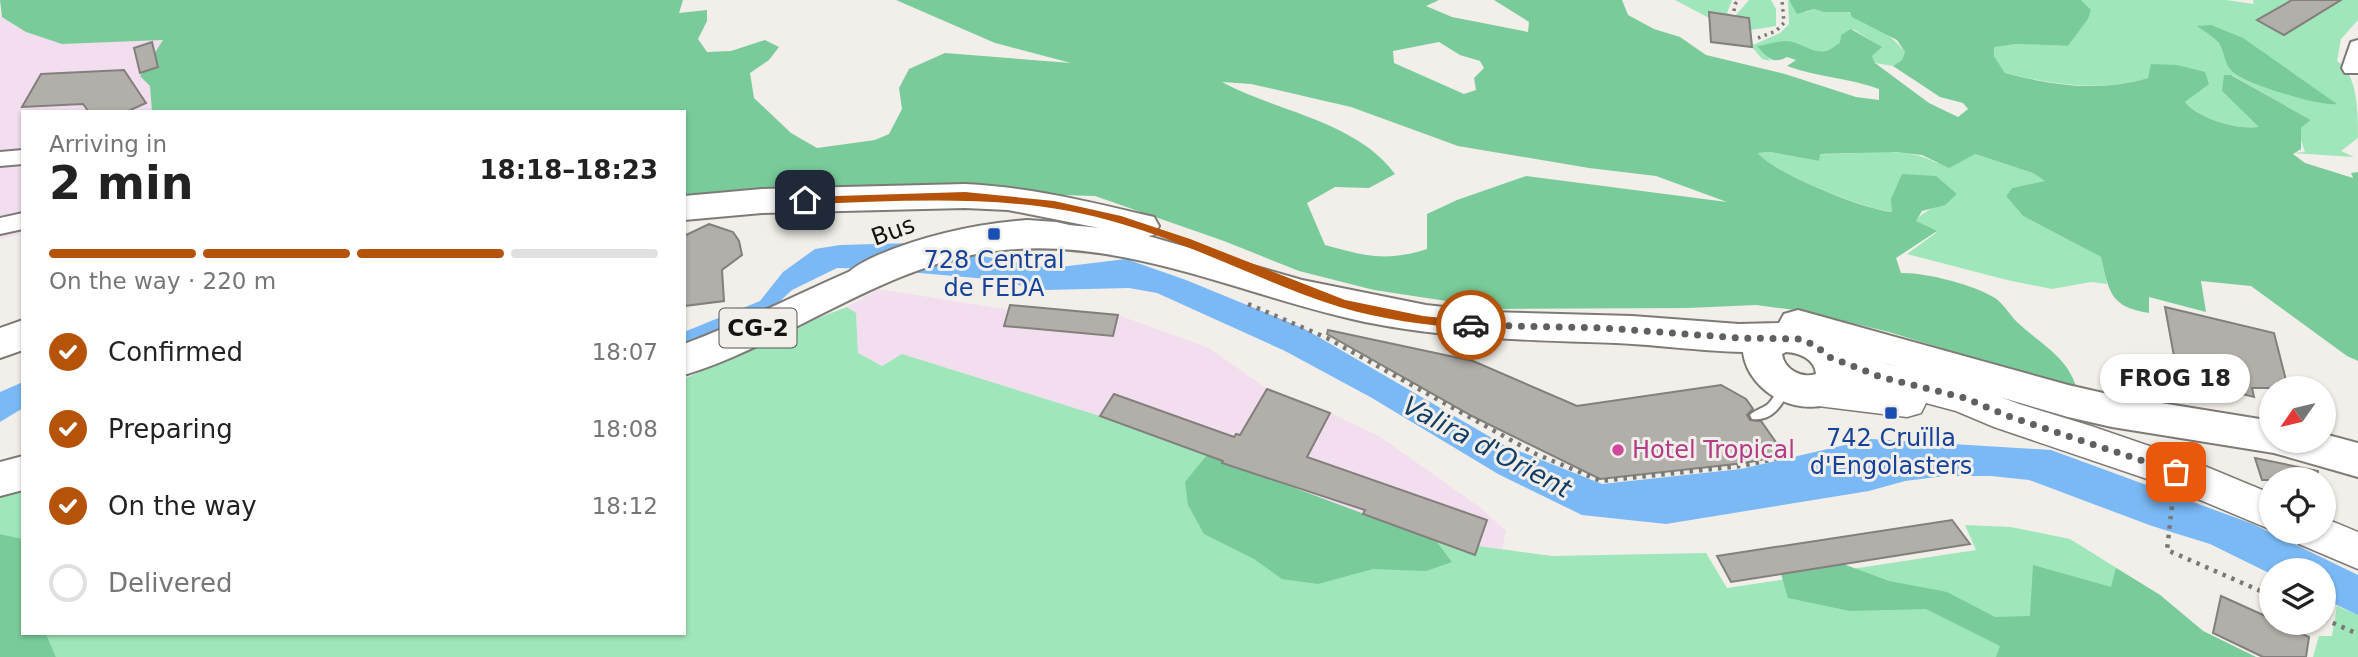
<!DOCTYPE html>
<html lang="en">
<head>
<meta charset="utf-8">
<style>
	body { margin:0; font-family:"DejaVu Sans",sans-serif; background:#f2f2f2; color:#222; height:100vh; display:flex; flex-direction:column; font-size:26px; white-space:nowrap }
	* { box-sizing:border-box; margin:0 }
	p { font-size:23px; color:#767676 }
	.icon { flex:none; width:38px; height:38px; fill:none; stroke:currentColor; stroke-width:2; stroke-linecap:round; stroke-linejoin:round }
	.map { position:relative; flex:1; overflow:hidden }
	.details { position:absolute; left:21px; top:110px; width:665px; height:525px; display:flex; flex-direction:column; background:#fff; border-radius:0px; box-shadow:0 2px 5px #0004 }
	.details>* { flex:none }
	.needle { width:46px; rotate:236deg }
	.buttons { position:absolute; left:2259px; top:376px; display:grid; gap:14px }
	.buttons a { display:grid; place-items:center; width:77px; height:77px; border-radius:50%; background:#fff; box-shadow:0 2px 5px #0004; font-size:35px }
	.pin { position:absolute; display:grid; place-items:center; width:60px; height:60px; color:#fff; margin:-30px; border-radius:14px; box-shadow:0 4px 10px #0006 }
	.courier { position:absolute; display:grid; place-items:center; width:70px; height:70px; margin:-35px; border:5px solid #b45309; border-radius:50%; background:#fff; color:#222; box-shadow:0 2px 9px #0007 }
	.bubble { position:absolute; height:49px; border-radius:24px; background:#fff; box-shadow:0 2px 5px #0004; font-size:23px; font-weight:800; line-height:49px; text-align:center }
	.summary em { font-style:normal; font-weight:800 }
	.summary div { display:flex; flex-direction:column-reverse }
	.summary { display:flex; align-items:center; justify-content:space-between; height:119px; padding:0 28px }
	h1 { font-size:46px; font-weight:800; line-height:52px }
	.bar { display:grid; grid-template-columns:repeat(4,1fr); gap:10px 7px; align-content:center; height:84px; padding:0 28px }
	.bar i { height:9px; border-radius:5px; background:#e0e0e0 }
	.bar .current { background:#b45309 }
	.bar p { grid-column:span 4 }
	ol { padding:0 28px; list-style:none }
	li { display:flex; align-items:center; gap:21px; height:77px }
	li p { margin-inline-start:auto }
	li .icon { padding:7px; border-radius:50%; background:#b45309; color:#fff; stroke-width:4 }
	li:last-child { color:#767676 }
	li i { width:38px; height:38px; border:4px solid #e0e0e0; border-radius:50% }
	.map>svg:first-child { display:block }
	.industrial { fill:#f2deee }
	.green { fill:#9fe6ba }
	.forest { fill:#79cb9a; fill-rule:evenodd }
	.water { fill:#7ab9f5 }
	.building { fill:#b2afab; stroke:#827f7c; stroke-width:2 }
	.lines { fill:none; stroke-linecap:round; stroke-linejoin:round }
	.lane-casing { stroke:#7e7b77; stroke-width:4 }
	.street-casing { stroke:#7e7b77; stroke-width:4 }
	.secondary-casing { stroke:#7e7b77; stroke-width:3 }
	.highway-casing { stroke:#7e7b77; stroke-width:4 }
	.path-far1 { stroke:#797875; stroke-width:3.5; stroke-dasharray:2.5 4.5; stroke-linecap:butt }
	.path { stroke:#797875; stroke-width:4.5; stroke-dasharray:3.5 6; stroke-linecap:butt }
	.lane { fill:#fff; fill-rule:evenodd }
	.street { fill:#fff; fill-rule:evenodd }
	.secondary { fill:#fff; fill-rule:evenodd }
	.highway { fill:#fff; fill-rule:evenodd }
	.route { fill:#b45309 }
	.done { stroke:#62605e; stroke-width:7; stroke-dasharray:0 12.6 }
	.transit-dot { fill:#1a4fb4; stroke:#f2efea; stroke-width:2.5 }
	.hotel-dot { fill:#d1479c; stroke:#f2efea; stroke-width:2.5 }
	.labels { text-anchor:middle; stroke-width:6; stroke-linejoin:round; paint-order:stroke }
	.shield { fill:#f2efea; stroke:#575553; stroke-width:2 }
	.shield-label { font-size:23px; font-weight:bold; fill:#141312 }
	.street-label { font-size:24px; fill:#141312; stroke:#f2efea }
	.transit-label { font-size:24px; fill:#164399; stroke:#f2efea }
	.hotel-label { font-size:24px; fill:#b23c85; stroke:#f2efea; text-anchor:start }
	.water-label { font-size:26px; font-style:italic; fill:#103e64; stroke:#f2efea }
</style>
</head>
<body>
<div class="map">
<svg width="2358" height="657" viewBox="0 0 2358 657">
	<rect width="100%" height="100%" fill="#f2efea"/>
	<g class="industrial">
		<path d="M0,15L62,44L164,40L150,86L152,112H215H23V234L0,239Z"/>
		<path d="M879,289L1009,310L1118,315L1209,348L1267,389L1330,413L1379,436L1478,506L1506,531L1502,549L1478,546L1475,555L1100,416L902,354L882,366L858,353L856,313L847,307Z"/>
	</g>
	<g class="green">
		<path d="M1675,0H1732L1727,13L1735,16L1749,0H1771L1776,9V26L1751,30L1753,45L1780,33L1789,24L1788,0L1806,12L1814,9C1826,13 1835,10 1847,12C1863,14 1896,39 1905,52L1902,60L1893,66L1875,63L1872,56L1881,47L1853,29L1841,35L1840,42L1832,49L1817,53L1787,41L1758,46L1771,61L1762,59L1752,47L1711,42L1709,18Z"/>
		<path d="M2081,0H2226L2254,4L2253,0H2358V20L2341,39L2337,61C2358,74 2358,112 2358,138L2341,151L2354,157L2292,153L2305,152L2301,140V128L2311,120L2232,75L2222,91L2260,127C2238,130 2200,119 2185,102L2208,84L2152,64L2148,78C2100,92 2054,85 2005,73L1994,56L1993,46L2016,44L2068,46L2088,19L2090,10Z"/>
		<path d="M1770,152L1819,161V154C1858,156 1901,144 1937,163L1975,154L2033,173L2046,181L2012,188L2006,196L2023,216L2101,257L2107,284L2091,282L2052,289L2007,280L1907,254L1937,232L1916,221C1923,209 1945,205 1957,194L1902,174L1893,212C1865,209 1775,174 1758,153Z"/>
		<path d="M847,307L856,313L858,353L882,366L902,354L1100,416L1474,555L1478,546L1552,556L1706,553L1727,588L1976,550L1965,525L2011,527L2070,539L2160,595L2203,631L2256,657H56L46,634H684V379L818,318Z"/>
		<path d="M23,486V539L0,534V493Z"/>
		<path d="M2337,606L2358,615V657H2313L2319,636H2332Z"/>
	</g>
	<g class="forest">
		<path d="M0,0H683L679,13L707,10V21L698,39L707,52L731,51L765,40L779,47L769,60L750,73L754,98L791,133L817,148L875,140L889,134L902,109L899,88L909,69L945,53L1071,63L995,43L896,0H1439L1426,6L1452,17L1528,32L1529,22L1494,0H1622L1628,15L1654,29L1680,37L1706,55L1785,74L1856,97L1879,100V89C1849,78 1817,77 1787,66L1796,60L1787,57C1772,65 1767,57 1757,46C1766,45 1778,41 1786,41C1809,43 1817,63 1840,42L1841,35L1851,29L1882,47L1872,56L1875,63L1929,103L1958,117L1968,109L1963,103L1940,97L1893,66L1902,60L1905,52L1897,40L1852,17L1850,12H1824L1814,9L1797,14L1789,0H2081L2091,10L2088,19L2068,46L2016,44L1994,47V56L2005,73C2054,86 2100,92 2148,78L2151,64L2177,65L2205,72L2209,84L2185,102C2199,119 2238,130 2259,127L2222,91L2224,75H2231L2311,120L2301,128V149L2293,154L2305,163L2353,178L2351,173L2358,172V361L2347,356L2251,286L2201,281L2206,312L2149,297V313C2110,307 2109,292 2101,257L2023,216L2006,196L2012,188L2045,181L2033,173L1975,154L1949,168L1922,155L1895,152L1820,154L1819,161L1770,152L1758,153C1775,174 1866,210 1892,212L1891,199L1902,174L1936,176L1957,194L1945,205L1922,211L1916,221L1937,231L1896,258L1901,273C1924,272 1975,285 1995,298C2003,303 2010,315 2017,322C2040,344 2069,357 2077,390L1889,332L1802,311L1756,305L1688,308L1499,309L1374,290L1299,271L1224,241L1095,196L924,191L684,204V112H152L150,86L140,76L163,40L62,44L26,32L2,17ZM1439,42L1460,55L1480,61L1484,68L1474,78L1476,90L1464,94L1394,63L1393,51ZM1222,82L1251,84L1351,107L1458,146L1589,168L1656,176L1727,202L1526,176L1457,200L1427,214V249C1387,262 1364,256 1325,245L1307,203L1335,187L1369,188L1395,174C1356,121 1277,112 1222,82Z"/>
		<path d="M2211,25L2243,38L2337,104C2321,107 2246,84 2233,72C2224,65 2225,52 2219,43C2214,37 2204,31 2197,26Z"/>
		<path d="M1207,455L1436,541L1452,562L1426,571L1373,569L1318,584L1282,579L1254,559L1204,534L1188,505L1185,482Z"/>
		<path d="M0,534L23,539V634H46L56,657H0Z"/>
		<path d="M1835,561L1889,581L1947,592L1995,617L2030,616L2033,565L2111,587L2116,568L2160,595L2203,631L2256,657H1996L2000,646L1926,609L1850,611L1788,598L1781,574Z"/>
	</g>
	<g class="water">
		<path d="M913,243L1036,266L1060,267L1126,259L1186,280L1303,328L1504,445L1602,484L1741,469L1871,439L2051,450L2253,524L2358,575V615L2324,599V570H2272L2271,574L2210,544L2152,526L2029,480L1991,476H1945L1905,481L1869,491L1666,524L1582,515L1498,474L1372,398L1285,351L1157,293L1129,288L1045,290L987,279L875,269L837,268L792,290L765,315L684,348V332L760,301L783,272L815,249L840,245Z"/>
		<path d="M23,382V408L0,422V392Z"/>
	</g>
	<g class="building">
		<path d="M2292,0H2341L2284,35L2257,20Z"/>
		<path d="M1709,12L1749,18L1752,47L1711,42Z"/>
		<path d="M152,42L158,67L140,73L134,48Z"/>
		<path d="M124,70L146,103L126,112H89L83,104L22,107L41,74Z"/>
		<path d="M709,224L733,232L739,241L742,255L722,270L724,301L684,306V236Z"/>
		<path d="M1010,305L1118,315L1113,336L1004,326Z"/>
		<path d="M2165,307L2274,333L2288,388H2252L2254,397L2178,378Z"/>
		<path d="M1328,330L1473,361L1577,406L1721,385L1746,399L1753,409L1747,415L1750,420L1761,421L1785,455L1745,463L1600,479L1472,416L1327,334Z"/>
		<path d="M1267,389L1330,413L1307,457L1487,520L1475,555L1363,514L1365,510L1222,463L1223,461L1100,416L1114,394L1234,437L1236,434L1240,435Z"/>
		<path d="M2255,458L2318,471L2317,480H2262Z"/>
		<path d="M1952,520L1970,544L1731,582L1717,556Z"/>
		<path d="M2221,596L2272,619V623H2279L2309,637L2306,657H2263L2213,633Z"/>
	</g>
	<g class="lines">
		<defs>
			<g id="lane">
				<path d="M1027,220L1056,222L1083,228L1085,231L1079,235C1021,221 955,232 900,255C884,262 868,273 852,279L846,275C854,266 867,260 878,255C926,235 976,224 1027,220Z"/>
				<path d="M1785,381L1790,383L1791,386C1784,403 1773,422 1752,419L1750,415C1755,410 1761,409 1767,405C1774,399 1777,390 1780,383Z"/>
			</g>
			<g id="street">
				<path d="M2358,40V73H2345L2342,68L2351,42Z"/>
				<path d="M23,150V164L0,166V152Z"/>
				<path d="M23,213V229L0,234V218Z"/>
			</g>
			<g id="secondary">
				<path d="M1830,343L1888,364L1965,383L2019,404L2091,426L2190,460L2272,494V530L2162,484L1994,427L1956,411L1926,403L1921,413L1907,417L1818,406L1804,401L1799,391L1804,381L1818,376L1850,380L1817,367L1811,357L1817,347Z"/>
				<path d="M2324,518L2358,532V569L2299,544L2293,532H2324Z"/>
			</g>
			<g id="highway">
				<path d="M965,184C1026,187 1082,200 1141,214L1154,217L1159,226L1154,235L1148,236L1302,280L1426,305L1489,312L1632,316L1739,324L1779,323L1784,314L1798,310L2068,385L2112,395L2272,421V441H2324V434L2358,443V477L2274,453L2112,427L2068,417L1847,352L1856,374C1852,381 1848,392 1841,397C1805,423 1748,394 1743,352C1700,351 1659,345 1616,343C1531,340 1449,339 1365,322C1242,296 1123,235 995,251C883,265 791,342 684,375V344C834,288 928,208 1099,228L1008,210L965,208L762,213L684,220V196L762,189ZM1786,352C1800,353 1815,359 1816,374C1801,379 1784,369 1782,354Z"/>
				<path d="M23,320V350L0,358V328Z"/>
				<path d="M23,456V490L0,496V462Z"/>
			</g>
		</defs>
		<use href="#lane" class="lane-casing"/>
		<use href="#street" class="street-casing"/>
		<use href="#secondary" class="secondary-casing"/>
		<use href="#highway" class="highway-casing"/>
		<g class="path-far1">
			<path d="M1734,11L1735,4L1740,0"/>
			<path d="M1758,38L1776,31L1784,23L1782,0"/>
		</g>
		<g class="path">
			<path d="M1248,304L1327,338L1536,454L1601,481L1741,466L1793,455"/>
			<path d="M2173,497L2167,550L2272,596"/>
			<path d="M2324,619L2358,634"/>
		</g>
		<use href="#lane" class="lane"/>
		<use href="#street" class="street"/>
		<use href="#secondary" class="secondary"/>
		<use href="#highway" class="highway"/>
	</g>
	<path class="route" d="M965,192L1054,201L1121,216L1190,239L1345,300L1423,316L1471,321L1477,325L1471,329C1428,325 1382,320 1340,307C1266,284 1197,246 1122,224C1019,192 911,201 805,204L800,200L805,197Z"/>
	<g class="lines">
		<path class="done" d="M1471,325L1604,328L1740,338L1800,339L1816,346L1829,357L1881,377L1965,398L2008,416L2176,472"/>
	</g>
	<g class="transit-dot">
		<rect x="987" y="227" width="14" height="14" rx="3.5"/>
		<rect x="1884" y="406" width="14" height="14" rx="3.5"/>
	</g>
	<circle class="hotel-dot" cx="1618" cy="450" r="7"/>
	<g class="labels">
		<rect class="shield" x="719.5" y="308.5" width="77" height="39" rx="5"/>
		<g class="shield-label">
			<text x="758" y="336">CG-2</text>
		</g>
		<g class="street-label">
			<text transform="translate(893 231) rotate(-20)" y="8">Bus</text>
		</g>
		<g class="transit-label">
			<text x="994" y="268">728 Central<tspan x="994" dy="28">de FEDA</tspan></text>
			<text x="1891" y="446">742 Cruïlla<tspan x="1891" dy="28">d'Engolasters</tspan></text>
		</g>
		<g class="hotel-label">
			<text x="1632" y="458">Hotel Tropical</text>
		</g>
		<g class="water-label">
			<text transform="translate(1487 447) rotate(28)" y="9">Valira d'Orient</text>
		</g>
	</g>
</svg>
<div class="buttons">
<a><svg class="needle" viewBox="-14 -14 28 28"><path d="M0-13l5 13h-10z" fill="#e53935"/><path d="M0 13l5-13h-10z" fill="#767676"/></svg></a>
<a><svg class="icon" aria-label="locate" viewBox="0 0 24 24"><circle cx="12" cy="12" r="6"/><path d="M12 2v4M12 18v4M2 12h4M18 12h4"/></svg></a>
<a><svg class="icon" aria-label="layers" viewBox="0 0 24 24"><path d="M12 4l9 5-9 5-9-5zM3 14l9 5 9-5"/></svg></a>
</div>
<div class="pin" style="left:2176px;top:472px;background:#ea580c"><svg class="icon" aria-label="bag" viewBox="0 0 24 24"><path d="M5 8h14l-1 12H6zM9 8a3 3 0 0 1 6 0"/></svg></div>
<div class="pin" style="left:805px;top:200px;background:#1f2937"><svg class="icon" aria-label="home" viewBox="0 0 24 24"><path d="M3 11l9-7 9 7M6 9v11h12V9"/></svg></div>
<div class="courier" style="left:1471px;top:325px"><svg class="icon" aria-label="car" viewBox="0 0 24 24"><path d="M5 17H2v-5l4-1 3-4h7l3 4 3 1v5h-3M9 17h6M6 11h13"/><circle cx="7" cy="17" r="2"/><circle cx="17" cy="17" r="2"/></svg></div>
<div class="bubble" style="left:2100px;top:354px;width:150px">FROG 18</div>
<section class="details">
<div class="summary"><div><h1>2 min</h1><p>Arriving in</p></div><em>18:18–18:23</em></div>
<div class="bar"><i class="current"></i><i class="current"></i><i class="current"></i><i></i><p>On the way · 220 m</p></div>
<ol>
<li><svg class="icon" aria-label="check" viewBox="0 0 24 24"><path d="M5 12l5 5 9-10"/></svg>Confirmed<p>18:07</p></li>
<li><svg class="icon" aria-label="check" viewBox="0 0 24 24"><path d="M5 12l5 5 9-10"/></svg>Preparing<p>18:08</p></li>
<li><svg class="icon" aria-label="check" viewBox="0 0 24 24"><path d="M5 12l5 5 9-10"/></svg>On the way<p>18:12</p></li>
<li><i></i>Delivered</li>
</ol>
</section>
</div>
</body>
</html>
